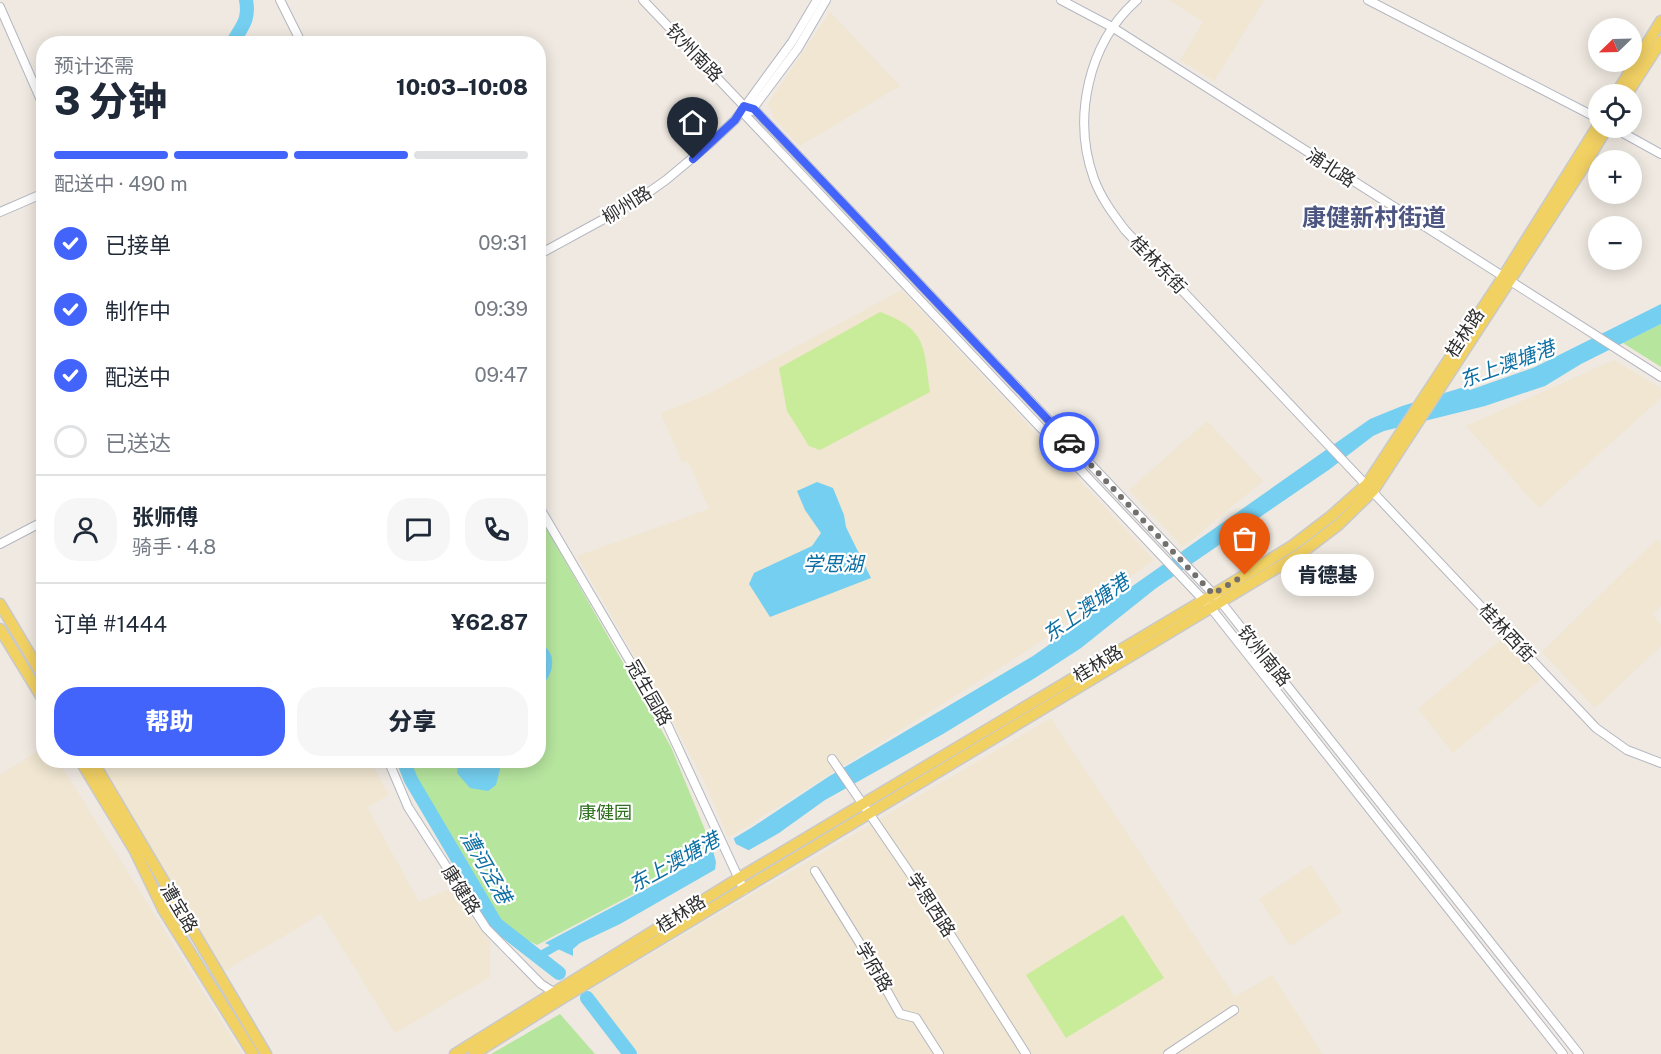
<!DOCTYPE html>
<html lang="zh">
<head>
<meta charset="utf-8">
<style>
	body { margin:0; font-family:"Public Sans","Noto Sans SC",sans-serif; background:#f6f6f7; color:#1f2937; height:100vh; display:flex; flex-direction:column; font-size:22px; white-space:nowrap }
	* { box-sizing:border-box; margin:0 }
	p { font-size:20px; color:#747a83 }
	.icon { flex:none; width:33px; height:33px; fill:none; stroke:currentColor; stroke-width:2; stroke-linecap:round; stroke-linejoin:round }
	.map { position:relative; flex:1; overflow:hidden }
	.panel { position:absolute; left:36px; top:36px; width:510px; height:732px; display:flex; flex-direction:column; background:#fff; border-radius:24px; box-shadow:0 3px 15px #0003 }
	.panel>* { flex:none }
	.needle { width:39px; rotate:247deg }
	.tools { position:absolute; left:1588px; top:18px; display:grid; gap:12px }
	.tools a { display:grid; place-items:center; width:54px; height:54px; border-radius:50%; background:#fff; box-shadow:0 3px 15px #0003; font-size:30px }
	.pin { position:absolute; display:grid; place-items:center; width:51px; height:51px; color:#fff; margin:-62px -26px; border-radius:50% 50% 50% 0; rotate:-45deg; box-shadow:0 0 6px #0007 }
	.pin .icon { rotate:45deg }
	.courier { position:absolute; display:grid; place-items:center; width:60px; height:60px; margin:-30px; border:4px solid #4264fb; border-radius:50%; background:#fff; color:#222; box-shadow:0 2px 8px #0007 }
	.bubble { position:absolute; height:42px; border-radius:21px; background:#fff; box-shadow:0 3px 15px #0003; font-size:20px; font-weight:800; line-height:42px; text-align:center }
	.summary em { font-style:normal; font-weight:800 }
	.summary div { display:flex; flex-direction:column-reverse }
	.summary { display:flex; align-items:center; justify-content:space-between; height:102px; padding:0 18px }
	h1 { font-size:39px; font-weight:800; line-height:45px }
	.bar { display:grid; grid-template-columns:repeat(4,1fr); gap:9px 6px; align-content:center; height:72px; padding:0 18px }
	.bar i { height:8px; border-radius:4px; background:#e0e1e3 }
	.bar .on { background:#4264fb }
	.bar p { grid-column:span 4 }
	.line { display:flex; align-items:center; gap:15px; padding:0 18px; border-top:2px solid #e0e1e3 }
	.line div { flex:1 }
	.round { display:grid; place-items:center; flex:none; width:63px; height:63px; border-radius:24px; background:#f6f6f7 }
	ol { padding:0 18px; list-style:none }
	li { display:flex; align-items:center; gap:18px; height:66px }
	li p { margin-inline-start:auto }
	li .icon { padding:6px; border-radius:50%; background:#4264fb; color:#fff; stroke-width:4 }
	li:last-child { color:#747a83 }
	li i { width:33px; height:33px; border:3px solid #e0e1e3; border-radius:50% }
	.cta { display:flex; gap:12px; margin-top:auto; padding:12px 18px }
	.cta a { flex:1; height:69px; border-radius:24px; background:#4264fb; color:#fff; font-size:24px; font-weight:800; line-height:69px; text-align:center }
	.cta a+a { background:#f6f6f7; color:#1f2937 }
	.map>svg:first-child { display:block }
	.education { fill:#f0e6d1 }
	.green { fill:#b6e59e }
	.pitch { fill:#c9ec9a }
	.water { fill:#75cff0 }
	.pier { fill:#efe9e1 }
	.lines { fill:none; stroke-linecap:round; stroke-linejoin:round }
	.canal { stroke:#75cff0; stroke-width:8 }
	.river { stroke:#75cff0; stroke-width:14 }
	.minor-casing { stroke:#b4b7c1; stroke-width:10 }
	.major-casing { stroke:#c9c9c9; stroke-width:13 }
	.minor { stroke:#fff; stroke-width:8 }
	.major { stroke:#f2d163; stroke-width:10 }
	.done { stroke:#726f6d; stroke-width:6; stroke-dasharray:0 10.8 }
	.route { stroke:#4264fb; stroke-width:8 }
	.labels { text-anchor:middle; stroke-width:4.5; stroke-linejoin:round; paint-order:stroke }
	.street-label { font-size:18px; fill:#2e2e2e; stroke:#fff }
	.park-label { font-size:18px; fill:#2c6e1b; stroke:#fff }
	.water-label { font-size:20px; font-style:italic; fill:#0d6fa3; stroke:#fff }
	.district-label { font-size:24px; font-weight:bold; fill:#4d5680; stroke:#fff }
</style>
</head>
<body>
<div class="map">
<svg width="1661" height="1054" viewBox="0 0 1661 1054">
	<rect width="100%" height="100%" fill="#efe9e1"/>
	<g class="education">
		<path d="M1169,0H1264L1214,81L1180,60L1203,22Z"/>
		<path d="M830,12L900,86L800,146L774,119L768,104Z"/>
		<path d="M902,290L1154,560L1033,647L728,838L704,780L673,722L577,556L709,509L688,461L682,463L661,413L706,395Z"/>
		<path d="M1614,360L1661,388V398L1539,508L1466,426Z"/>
		<path d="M1207,421L1263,481L1183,547L1129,490Z"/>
		<path d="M1657,539L1661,544V606L1652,614L1661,625V646L1595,708L1542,652Z"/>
		<path d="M1503,638L1541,679L1453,753L1418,709Z"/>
		<path d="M1051,718L1235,997L1272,975L1323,1054H639L588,991Z"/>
		<path d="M43,748L44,760L58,761L242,1054H0V775Z"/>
		<path d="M98,761H370L389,795L367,807L419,902L452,888L475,923L490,941V977L395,1033L321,914L223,972Z"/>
		<path d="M1311,865L1342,912L1290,946L1259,899Z"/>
	</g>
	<g class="green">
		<path d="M1661,324V367L1623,343Z"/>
		<path d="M539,515L671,747L712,847L675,872L537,945L496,924L411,780L403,761L538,760Z"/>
		<path d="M560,1014L595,1054H491Z"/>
	</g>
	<g class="pitch">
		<path d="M880,312C927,329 924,347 930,392L820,450L809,446L787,411L779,368Z"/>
		<path d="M1123,915L1164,978L1066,1038L1026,975Z"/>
	</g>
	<g class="water">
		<path d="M1661,304V324L1581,364L1545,386L1485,406L1384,431L1373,436L1330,469L1155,589L1081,648L1035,678L943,734L825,800L779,833L620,924L580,943L573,949V956L545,943L669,877L751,828L828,777L1033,656L1370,419L1402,406L1464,387L1470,390L1535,367Z"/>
		<path d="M817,482L833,488L844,515L846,527L871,578L770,617L749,584L754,573L812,546L821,533L805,510L797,491Z"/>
		<path d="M539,641L541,642C544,645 549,650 551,655C555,666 549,681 539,687V676L543,670L539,661Z"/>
		<path d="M458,761H502L496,785L488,791L470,788L457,773Z"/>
	</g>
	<path class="pier" d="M732,835L736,844L752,852L710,876L715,870L716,862L712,847Z"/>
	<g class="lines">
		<path class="canal" d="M539,956L562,943"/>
		<g class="river">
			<path d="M232,44C241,27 250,21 246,0"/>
			<path d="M403,760L411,780L496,924L559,973"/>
			<path d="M587,998L630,1054"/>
		</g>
		<defs>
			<g id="minor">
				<path d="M280,0L302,44"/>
				<path d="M643,0L744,106L754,109L1221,602L1579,1054"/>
				<path d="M1061,0L1112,27L1661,377"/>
				<path d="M1137,0C1088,43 1072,118 1094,179C1101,198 1113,214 1125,230L1596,728L1627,750L1661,763"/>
				<path d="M1368,0L1599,119"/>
				<path d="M0,7L44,107"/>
				<path d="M744,106L746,116L1211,608L1563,1054"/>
				<path d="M751,111L798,48L826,0"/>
				<path d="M1614,128L1661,154"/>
				<path d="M0,212L44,193"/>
				<path d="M538,255L635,202L666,180L708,145L735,120L792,42L817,0"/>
				<path d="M538,505L668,726L744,890"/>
				<path d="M0,544L44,521"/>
				<path d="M832,759L933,907L1026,1054"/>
				<path d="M388,760L408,807L486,928L541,984L558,995"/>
				<path d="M815,871L864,950L900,1014L916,1018L939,1054"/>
				<path d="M1168,1054L1234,1010"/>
			</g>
			<g id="major">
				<path d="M1616,94L1661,21"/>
				<path d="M1627,94L1661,41"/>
				<path d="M0,604L44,678"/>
				<path d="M0,629L44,701"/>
				<path d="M80,760L135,851L163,909L253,1054"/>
				<path d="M92,760L266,1054"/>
				<path d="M455,1054L739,878L1204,600L1292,546L1330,517L1367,484L1503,277L1599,124"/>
				<path d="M474,1054L561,999L1300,554L1338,525L1373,491L1581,171L1607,128"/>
			</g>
		</defs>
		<use href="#minor" class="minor-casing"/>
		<use href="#major" class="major-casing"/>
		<use href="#minor" class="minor"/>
		<use href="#major" class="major"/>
	</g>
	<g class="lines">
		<path class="done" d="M1069,442L1213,594L1245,575"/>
		<path class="route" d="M693,159L735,120L744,106L754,109L1069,442"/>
	</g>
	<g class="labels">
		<g class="street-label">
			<text transform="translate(694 53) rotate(46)" y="6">钦州南路</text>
			<text transform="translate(1331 168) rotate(33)" y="6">浦北路</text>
			<text transform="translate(627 205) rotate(-32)" y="6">柳州路</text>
			<text transform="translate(1158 265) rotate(46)" y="6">桂林东街</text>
			<text transform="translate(1465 333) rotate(-57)" y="6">桂林路</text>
			<text transform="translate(1507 633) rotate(47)" y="6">桂林西街</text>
			<text transform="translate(1264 656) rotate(51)" y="6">钦州南路</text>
			<text transform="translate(1098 664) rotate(-31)" y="6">桂林路</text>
			<text transform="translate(649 693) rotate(60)" y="6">冠生园路</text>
			<text transform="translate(461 890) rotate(57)" y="6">康健路</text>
			<text transform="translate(931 905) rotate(57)" y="6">学思西路</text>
			<text transform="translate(179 908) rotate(59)" y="6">漕宝路</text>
			<text transform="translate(681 914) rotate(-32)" y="6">桂林路</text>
			<text transform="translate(874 967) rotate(60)" y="6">学府路</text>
		</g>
		<g class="park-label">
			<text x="605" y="819">康健园</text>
		</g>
		<g class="water-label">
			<text transform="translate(1507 364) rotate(-20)" y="7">东上澳塘港</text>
			<text x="833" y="571">学思湖</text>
			<text transform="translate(1086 608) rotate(-35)" y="7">东上澳塘港</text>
			<text transform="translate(674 862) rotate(-29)" y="7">东上澳塘港</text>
			<text transform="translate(486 867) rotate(60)" y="7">漕河泾港</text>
		</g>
		<g class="district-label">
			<text x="1374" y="226">康健新村街道</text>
		</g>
	</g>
</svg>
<div class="tools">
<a><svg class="needle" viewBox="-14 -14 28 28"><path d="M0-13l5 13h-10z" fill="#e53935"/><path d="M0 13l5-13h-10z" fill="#747a83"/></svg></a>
<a><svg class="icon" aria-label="locate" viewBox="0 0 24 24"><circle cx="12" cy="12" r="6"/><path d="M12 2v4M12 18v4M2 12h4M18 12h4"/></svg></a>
<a>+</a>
<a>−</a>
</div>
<div class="pin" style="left:1245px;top:575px;background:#ea580c"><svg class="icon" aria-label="bag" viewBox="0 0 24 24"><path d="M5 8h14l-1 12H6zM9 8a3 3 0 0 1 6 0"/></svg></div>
<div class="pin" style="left:693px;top:159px;background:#1f2937"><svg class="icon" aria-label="home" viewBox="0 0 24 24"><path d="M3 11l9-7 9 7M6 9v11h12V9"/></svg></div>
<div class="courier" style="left:1069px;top:442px"><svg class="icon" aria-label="car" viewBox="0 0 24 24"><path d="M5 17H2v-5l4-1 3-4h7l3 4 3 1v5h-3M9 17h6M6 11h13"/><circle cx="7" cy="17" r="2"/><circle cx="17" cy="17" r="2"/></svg></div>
<div class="bubble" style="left:1281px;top:554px;width:93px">肯德基</div>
<section class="panel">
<div class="summary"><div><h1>3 分钟</h1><p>预计还需</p></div><em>10:03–10:08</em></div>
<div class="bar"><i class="on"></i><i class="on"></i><i class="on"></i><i></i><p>配送中 · 490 m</p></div>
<ol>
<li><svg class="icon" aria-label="check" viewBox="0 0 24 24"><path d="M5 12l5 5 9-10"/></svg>已接单<p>09:31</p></li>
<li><svg class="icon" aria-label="check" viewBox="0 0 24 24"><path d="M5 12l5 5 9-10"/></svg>制作中<p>09:39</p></li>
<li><svg class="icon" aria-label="check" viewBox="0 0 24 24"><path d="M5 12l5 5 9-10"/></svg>配送中<p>09:47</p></li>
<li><i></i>已送达</li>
</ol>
<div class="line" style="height:108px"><a class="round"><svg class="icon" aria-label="person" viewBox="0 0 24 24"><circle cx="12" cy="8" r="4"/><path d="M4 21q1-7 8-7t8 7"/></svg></a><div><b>张师傅</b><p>骑手 · 4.8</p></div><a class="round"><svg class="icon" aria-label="chat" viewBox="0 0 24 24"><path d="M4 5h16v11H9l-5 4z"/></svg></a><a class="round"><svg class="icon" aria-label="phone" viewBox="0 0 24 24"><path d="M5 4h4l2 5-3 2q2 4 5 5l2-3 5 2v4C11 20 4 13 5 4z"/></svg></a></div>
<div class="line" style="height:78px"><div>订单 #1444</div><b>¥62.87</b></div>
<div class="cta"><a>帮助</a><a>分享</a></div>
</section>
</div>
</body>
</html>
